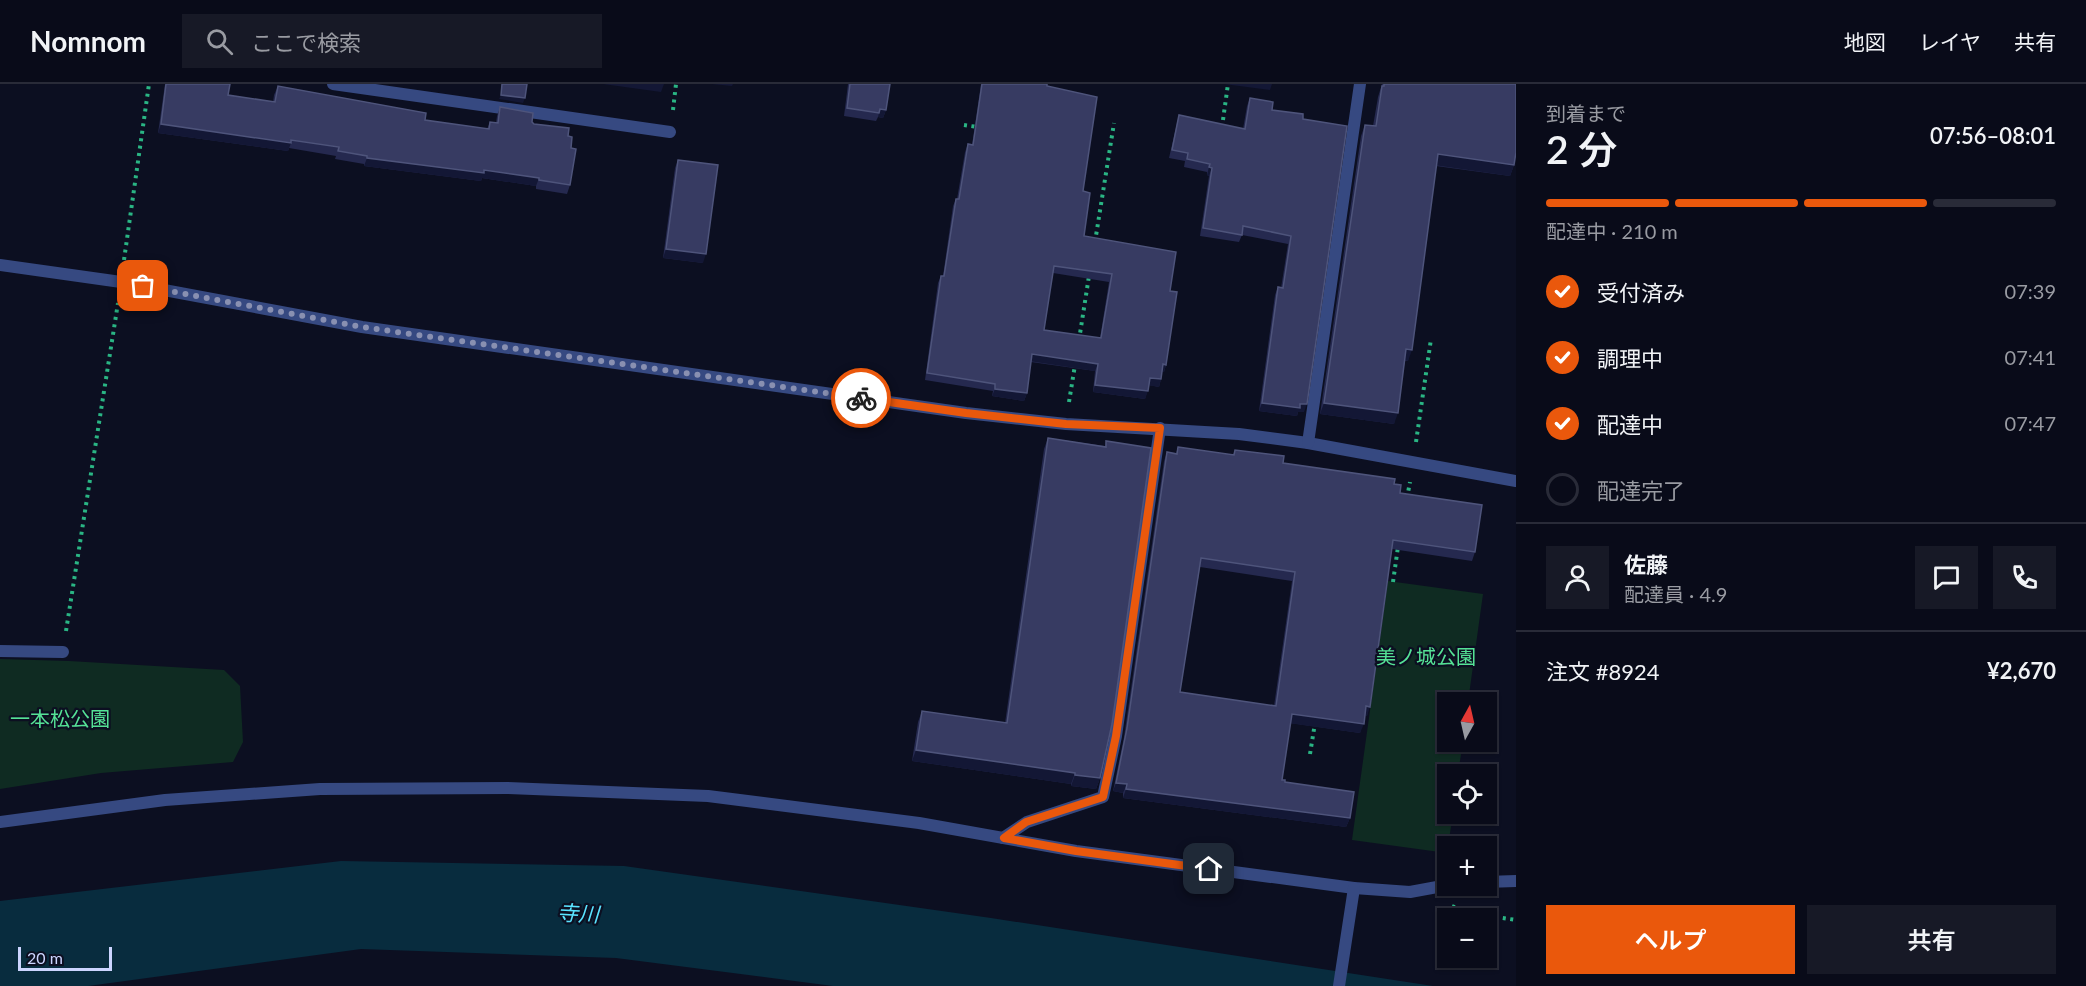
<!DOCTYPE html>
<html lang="ja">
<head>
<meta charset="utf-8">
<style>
	body { margin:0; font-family:Lato,"Noto Sans JP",sans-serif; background:#171926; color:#f1f3f6; height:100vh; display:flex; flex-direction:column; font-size:22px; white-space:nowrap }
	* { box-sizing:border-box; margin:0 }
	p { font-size:20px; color:#999ba2 }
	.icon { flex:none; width:33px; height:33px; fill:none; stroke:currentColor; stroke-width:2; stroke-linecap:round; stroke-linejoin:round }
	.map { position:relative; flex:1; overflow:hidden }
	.panel { display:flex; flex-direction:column; background:#090b19; width:570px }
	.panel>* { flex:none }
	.needle { width:39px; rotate:8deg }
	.fabs { position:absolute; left:1437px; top:608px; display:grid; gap:12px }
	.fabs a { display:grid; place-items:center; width:60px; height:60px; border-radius:0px; background:#090b19; box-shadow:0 2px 4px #0004,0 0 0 2px #292b38; font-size:30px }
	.scale { position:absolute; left:18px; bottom:15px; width:94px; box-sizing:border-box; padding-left:6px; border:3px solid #ccd5ff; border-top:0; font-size:16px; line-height:21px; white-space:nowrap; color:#ccd5ff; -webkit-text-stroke:4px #0c0f21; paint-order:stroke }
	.pin { position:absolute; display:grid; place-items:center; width:51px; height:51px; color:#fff; margin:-26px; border-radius:12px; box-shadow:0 3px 9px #0006 }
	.courier { position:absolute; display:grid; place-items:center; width:60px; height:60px; margin:-30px; border:4px solid #ea580c; border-radius:50%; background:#fff; color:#222; box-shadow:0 2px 8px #0007 }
	.head em { font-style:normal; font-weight:600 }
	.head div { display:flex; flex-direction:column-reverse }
	.head { display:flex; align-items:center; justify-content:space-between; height:102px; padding:0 30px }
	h1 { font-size:39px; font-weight:600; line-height:45px }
	.bar { display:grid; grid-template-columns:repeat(4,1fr); gap:9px 6px; align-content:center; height:72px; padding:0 30px }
	.bar i { height:8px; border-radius:4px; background:#292b38 }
	.bar .on { background:#ea580c }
	.bar p { grid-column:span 4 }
	.line { display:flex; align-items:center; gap:15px; padding:0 30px; border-top:2px solid #292b38 }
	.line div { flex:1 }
	.round { display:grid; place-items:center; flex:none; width:63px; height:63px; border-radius:0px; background:#171926 }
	ol { padding:0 30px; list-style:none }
	li { display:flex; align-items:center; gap:18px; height:66px }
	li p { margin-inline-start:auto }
	li .icon { padding:6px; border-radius:50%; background:#ea580c; color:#fff; stroke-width:4 }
	li:last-child { color:#999ba2 }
	li i { width:33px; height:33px; border:3px solid #292b38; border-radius:50% }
	.cta { display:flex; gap:12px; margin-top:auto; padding:12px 30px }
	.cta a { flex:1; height:69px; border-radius:0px; background:#ea580c; color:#fff; font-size:24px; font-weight:600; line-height:69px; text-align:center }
	.cta a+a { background:#171926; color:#f1f3f6 }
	header { display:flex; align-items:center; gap:36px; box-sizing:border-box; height:84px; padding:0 30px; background:#090b19; border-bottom:2px solid #292b38 }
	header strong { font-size:28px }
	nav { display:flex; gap:33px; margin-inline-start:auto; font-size:21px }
	.search { width:420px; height:54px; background:#171926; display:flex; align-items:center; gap:15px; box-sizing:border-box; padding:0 21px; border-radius:0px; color:#999ba2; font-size:22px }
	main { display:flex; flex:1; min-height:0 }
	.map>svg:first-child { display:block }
	.green { fill:#0f2b22 }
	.water { fill:#082c3e }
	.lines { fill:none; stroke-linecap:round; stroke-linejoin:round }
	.path { stroke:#2ab584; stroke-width:4; stroke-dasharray:3 4.5; stroke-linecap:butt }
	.minor { stroke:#364981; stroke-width:12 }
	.wall { fill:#25294f; fill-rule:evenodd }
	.shaded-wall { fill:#131735 }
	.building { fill:#373b62; stroke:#4e547b; stroke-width:1.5; fill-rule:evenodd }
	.done { stroke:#8990b1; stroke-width:6; stroke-dasharray:0 10.8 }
	.route { stroke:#ea580c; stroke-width:8 }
	.labels { text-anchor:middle; stroke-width:4.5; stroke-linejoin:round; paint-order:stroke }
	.park-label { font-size:20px; fill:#55e296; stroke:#0c0f21 }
	.water-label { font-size:21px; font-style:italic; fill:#5ae3ff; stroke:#0c0f21 }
</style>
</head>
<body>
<header>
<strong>Nomnom</strong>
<div class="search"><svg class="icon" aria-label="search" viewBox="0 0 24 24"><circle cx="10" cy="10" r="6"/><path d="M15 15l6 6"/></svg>ここで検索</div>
<nav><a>地図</a><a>レイヤ</a><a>共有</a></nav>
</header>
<main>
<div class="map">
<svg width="1516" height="902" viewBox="0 0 1516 902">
	<rect width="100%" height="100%" fill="#0c0f21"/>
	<g class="green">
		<path d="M1388,497L1483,510L1468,618H1448V657H1463L1458,690H1448V729H1453L1447,769L1352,756Z"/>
		<path d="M0,575L69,577L224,586L240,602L243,658L233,678L101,689L0,705Z"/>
	</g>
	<path class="water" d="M341,777L624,782L991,834L1433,902H833L616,874L361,865L88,902H0V817Z"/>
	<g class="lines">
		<g class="path">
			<path d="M673,26L676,0"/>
			<path d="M1223,36L1228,0"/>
			<path d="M964,41L977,43"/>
			<path d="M1095,158L1114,39"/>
			<path d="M124,176L149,0"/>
			<path d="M1079,256L1089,192"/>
			<path d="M1069,318L1075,281"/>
			<path d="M1416,358L1431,255"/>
			<path d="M1407,414L1410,398"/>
			<path d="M1393,498L1398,463"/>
			<path d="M66,547L118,219"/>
			<path d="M1310,670L1315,639"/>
			<path d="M1452,822L1470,829L1516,836"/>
		</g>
		<g class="minor">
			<path d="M333,0L670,48"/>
			<path d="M0,181L121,198L362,243L966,329L1066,340L1239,350L1308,359L1516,397"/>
			<path d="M1308,359L1360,0"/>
			<path d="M0,567L63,568"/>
			<path d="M0,738L165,716L320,705L507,704L708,712L919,739L1076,767L1354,804L1410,808L1448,801"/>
			<path d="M1003,754L1027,738L1103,713L1116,652L1160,344"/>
			<path d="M1486,798L1516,797"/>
			<path d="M1339,902L1354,804"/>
		</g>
	</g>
	<g class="wall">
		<path d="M165,0H230L228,11L273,18L274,11L278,2L425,36L487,45L490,38L496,39L497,32L500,23L534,40L568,52L571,64L570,101L567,110L536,105V102L482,94L481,97L364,82V80L335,75L336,72L289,64L288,67L158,49Z"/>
		<path d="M848,0H890L886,26L883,34L878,33L876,37L844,32Z"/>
		<path d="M981,0H1047V2L1083,107L1084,152L1170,207L1166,281L1164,288H1162L1161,295L1159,303L1149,301L1145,315L1093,308L1095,287L1031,278L1027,309L1024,317L992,312L993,307L925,296L938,199L941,192H943L953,122L956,115H957L965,68L968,60L972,61ZM1053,189L1109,198L1100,254L1044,246Z"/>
		<path d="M1382,0H1516L1514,81L1510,92L1436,82L1408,277H1405L1394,340L1320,330L1361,52L1365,41L1373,42L1378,13Z"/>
		<path d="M1250,14L1272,26L1303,35L1304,328H1298L1297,332L1259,327L1275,211L1278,203L1281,204L1288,160L1242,151L1239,158L1200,152L1209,92L1207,91V88L1184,83L1185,77L1169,74L1177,39L1179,31L1243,45L1247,22Z"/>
		<path d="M678,76L703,179L663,174L675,84Z"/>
		<path d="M1048,354L1105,362L1106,357L1100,694L1096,705L1071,702V700L912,677L918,638L922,627L1005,639L1044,365Z"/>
		<path d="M1178,363L1233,371L1235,366L1283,379L1394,400L1400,409L1475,468L1472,477L1392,465L1367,632L1365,631L1360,649L1290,639L1282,696L1285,698L1350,734L1346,743L1123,714V709L1113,707L1124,653L1164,377L1167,368L1176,369ZM1200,483L1292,497L1274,622L1180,608Z"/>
	</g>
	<g class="shaded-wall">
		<path d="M603,0H664L661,8Z"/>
		<path d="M712,0H733L732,2Z"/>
		<path d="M1224,0H1272L1270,6Z"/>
		<path d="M501,11L525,14L523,19L499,15Z"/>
		<path d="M880,25L886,26L883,34L878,33Z"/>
		<path d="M161,40L291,59L288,67L158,49Z"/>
		<path d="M1438,70L1514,81L1510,92L1434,81Z"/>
		<path d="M367,74L484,86L539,94L536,102L482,94L481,97L364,82Z"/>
		<path d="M1209,83L1212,84L1209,92L1207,91Z"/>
		<path d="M666,165L706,170L703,179L663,174Z"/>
		<path d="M1406,265L1412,266L1408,277L1402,276Z"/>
		<path d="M1032,270L1098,280L1095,287L1029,277Z"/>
		<path d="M1163,280L1166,281L1164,288H1160Z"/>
		<path d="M1150,294L1161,295L1159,303L1147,301Z"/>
		<path d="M1095,301L1148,307L1145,315L1093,308Z"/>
		<path d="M995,305L1027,309L1024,317L992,312Z"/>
		<path d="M1262,319L1300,320H1307L1304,328H1298L1297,332L1259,327Z"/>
		<path d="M1324,319L1398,329L1394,340L1320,330Z"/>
		<path d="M1366,622L1370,623L1367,632L1363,631Z"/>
		<path d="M1292,630L1364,640L1360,649L1288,639Z"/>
		<path d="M916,666L1075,689L1071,700L912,677Z"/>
		<path d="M1075,691L1100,694L1096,705L1071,702Z"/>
		<path d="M1116,699L1127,700L1123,709L1113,707Z"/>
		<path d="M1126,705L1350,734L1346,743L1123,714Z"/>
	</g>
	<g class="building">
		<path d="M166,0H230L228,11L275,18L278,2L426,29L425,36L489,45L490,38L498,39L500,23L533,29L532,38L534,40L569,44L568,52L572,53L571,64L576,65L570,101L539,96V94L484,86V89L367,74V72L338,67L339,63L291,56V59L161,40Z"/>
		<path d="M502,0H527L525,14L501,11Z"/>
		<path d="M850,0H890L886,26L880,25L879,29L847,24Z"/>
		<path d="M982,0H1047V2L1097,13L1083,107L1090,109L1084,152L1176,168L1170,207L1177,208L1166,281L1163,280L1161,295L1150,294L1148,307L1095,301L1098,280L1032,270L1027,309L995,305V300L927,289L941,192H944L956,115H959L968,60L973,61ZM1054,182L1112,190L1101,254L1044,246Z"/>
		<path d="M1384,0H1516V68L1514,81L1438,70L1412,266L1406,265L1398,329L1324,319L1365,41L1376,42L1382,2H1384Z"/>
		<path d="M1250,14L1273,18L1272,26L1303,30V35L1347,42L1307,320H1300V324L1262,319L1278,203L1283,204L1291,152L1243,142L1242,151L1203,144L1212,84L1209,83L1210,80L1187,75L1188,69L1172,66L1179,31L1245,45Z"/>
		<path d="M678,76L718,81L706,170L666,165Z"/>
		<path d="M1048,354L1106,363V357L1151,364L1112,640L1100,694L1075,691V689L916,666L922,627L1007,639Z"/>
		<path d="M1178,363L1234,371L1235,366L1284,372L1283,379L1395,395L1394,400L1401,401L1400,409L1482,421L1475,468L1393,456L1370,623L1366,622L1364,640L1292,630L1282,696H1285V698L1354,708L1350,734L1126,705L1127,700L1116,699L1127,644L1167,368L1177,370ZM1201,474L1295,488L1276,622L1180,608Z"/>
	</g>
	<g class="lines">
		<path class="done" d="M143,202L362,243L861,314"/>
		<path class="route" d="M861,314L966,329L1066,340L1160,344L1116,652L1103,713L1026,738L1004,754L1076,767L1209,785"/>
	</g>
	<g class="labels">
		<g class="park-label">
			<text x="1426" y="580">美ノ城公園</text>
			<text x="60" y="642">一本松公園</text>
		</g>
		<g class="water-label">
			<text transform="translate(578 830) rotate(3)" y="7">寺川</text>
		</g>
	</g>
</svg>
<div class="fabs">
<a><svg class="needle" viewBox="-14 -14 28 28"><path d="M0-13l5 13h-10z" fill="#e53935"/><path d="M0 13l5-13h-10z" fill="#999ba2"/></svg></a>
<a><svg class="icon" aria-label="locate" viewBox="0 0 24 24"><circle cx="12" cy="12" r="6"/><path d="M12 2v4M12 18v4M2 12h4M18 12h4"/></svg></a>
<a>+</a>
<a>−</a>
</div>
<div class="scale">20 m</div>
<div class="pin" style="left:143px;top:202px;background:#ea580c"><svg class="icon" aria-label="bag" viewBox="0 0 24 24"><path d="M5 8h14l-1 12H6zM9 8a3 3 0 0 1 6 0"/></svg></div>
<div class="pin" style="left:1209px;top:785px;background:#1f2937"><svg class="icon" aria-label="home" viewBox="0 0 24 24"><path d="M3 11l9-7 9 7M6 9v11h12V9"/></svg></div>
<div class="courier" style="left:861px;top:314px"><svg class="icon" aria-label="bike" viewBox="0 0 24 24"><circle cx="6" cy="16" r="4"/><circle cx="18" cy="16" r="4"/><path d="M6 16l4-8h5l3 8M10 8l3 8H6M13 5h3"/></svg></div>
</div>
<section class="panel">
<div class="head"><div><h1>2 分</h1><p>到着まで</p></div><em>07:56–08:01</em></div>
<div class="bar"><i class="on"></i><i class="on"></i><i class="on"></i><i></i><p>配達中 · 210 m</p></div>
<ol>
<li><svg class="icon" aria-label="check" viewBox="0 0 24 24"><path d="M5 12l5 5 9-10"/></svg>受付済み<p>07:39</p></li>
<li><svg class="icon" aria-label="check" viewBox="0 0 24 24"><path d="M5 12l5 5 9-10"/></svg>調理中<p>07:41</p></li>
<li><svg class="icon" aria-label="check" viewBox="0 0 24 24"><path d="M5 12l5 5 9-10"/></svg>配達中<p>07:47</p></li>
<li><i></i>配達完了</li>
</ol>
<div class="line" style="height:108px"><a class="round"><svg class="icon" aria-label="person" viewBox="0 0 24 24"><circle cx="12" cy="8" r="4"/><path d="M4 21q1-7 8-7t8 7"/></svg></a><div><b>佐藤</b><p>配達員 · 4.9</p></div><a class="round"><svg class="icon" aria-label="chat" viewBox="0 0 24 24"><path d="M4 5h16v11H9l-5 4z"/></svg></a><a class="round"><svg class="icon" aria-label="phone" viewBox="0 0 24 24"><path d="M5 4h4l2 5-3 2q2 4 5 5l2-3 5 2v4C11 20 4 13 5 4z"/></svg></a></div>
<div class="line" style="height:78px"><div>注文 #8924</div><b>¥2,670</b></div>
<div class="cta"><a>ヘルプ</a><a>共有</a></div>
</section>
</main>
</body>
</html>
